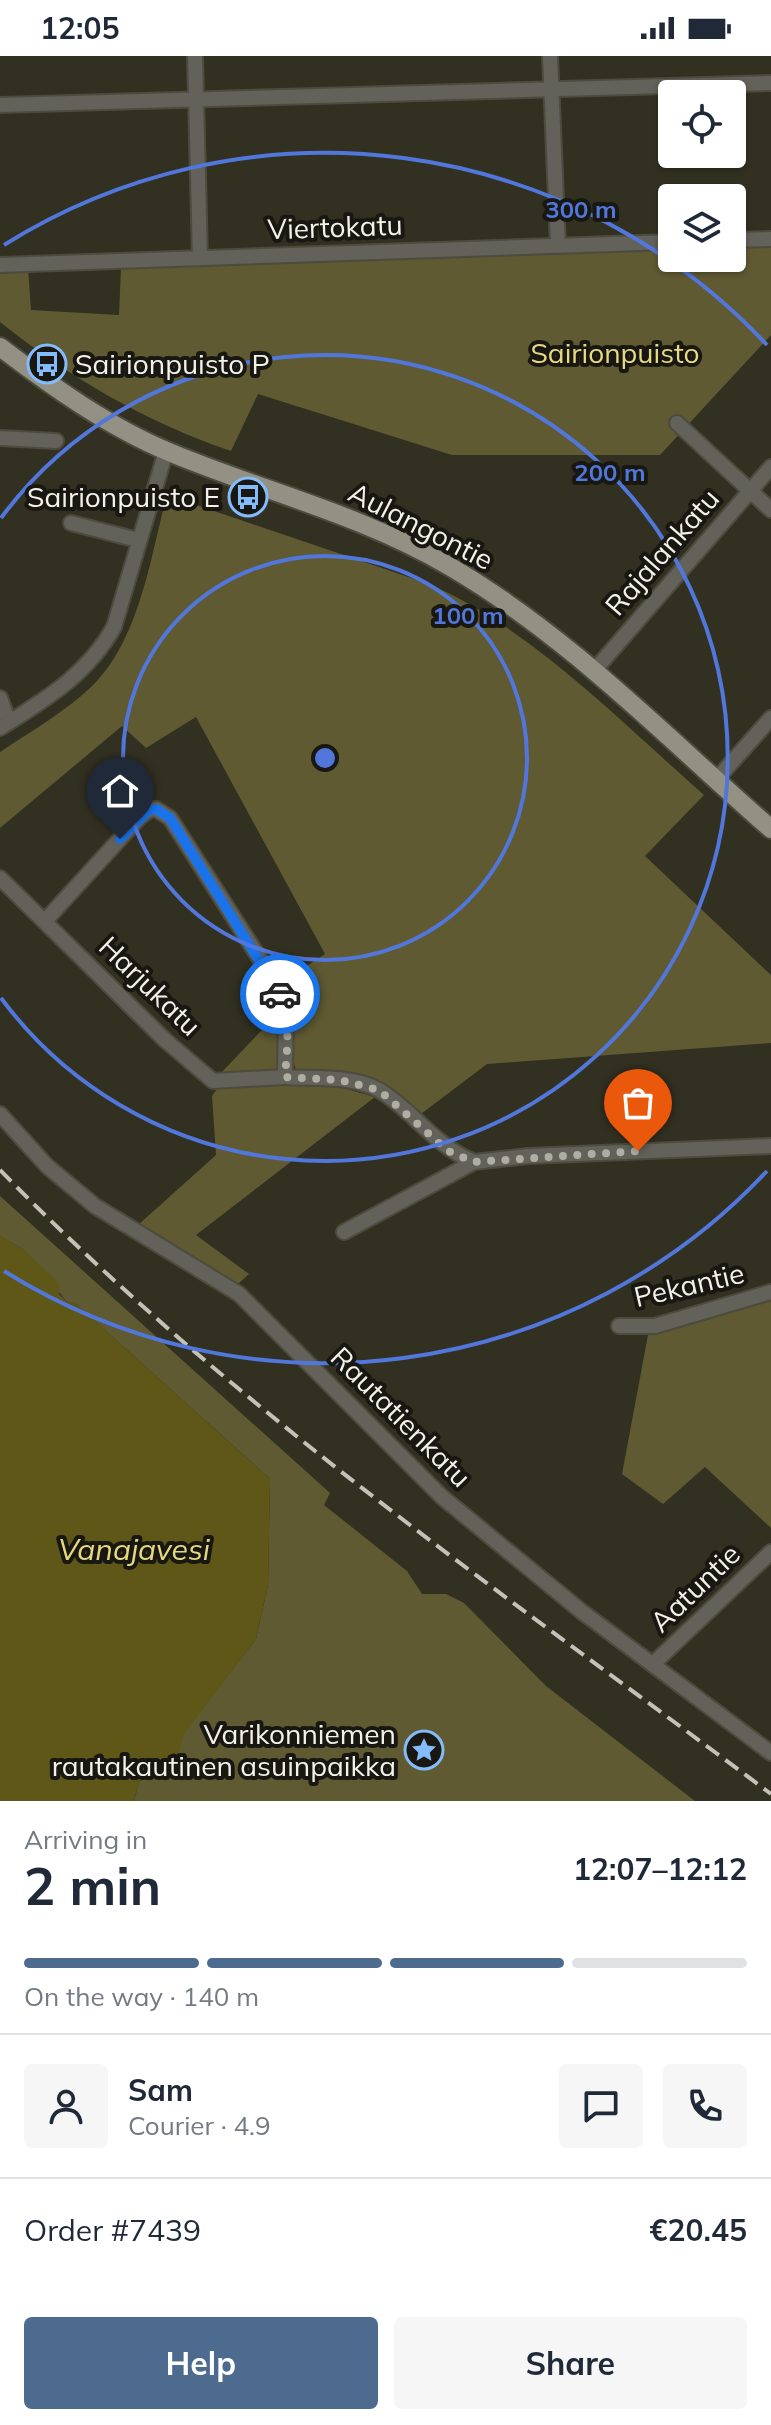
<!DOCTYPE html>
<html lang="en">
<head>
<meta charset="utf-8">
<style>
	body { margin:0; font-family:Mulish,sans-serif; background:#f6f6f7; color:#1f2937; height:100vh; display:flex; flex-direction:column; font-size:30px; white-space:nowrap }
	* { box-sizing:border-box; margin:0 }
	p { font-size:26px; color:#747a83 }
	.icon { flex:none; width:44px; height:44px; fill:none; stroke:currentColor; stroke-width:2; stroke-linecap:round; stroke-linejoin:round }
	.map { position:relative; height:1745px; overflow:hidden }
	.side { display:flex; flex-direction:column; background:#fff; flex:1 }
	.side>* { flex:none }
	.tools { position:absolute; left:658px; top:24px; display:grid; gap:16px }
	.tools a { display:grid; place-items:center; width:88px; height:88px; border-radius:8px; background:#fff; box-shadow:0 2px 6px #0004; font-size:40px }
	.pin { position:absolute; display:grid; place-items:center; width:68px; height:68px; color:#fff; margin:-82px -34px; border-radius:50% 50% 50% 0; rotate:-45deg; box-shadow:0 0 8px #0007 }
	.pin .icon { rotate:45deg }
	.courier { position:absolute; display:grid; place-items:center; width:80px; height:80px; margin:-40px; border:6px solid #1a73e8; border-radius:50%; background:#fff; color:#222; box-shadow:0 2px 10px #0007 }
	.headline em { font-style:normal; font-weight:700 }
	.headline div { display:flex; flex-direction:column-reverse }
	.headline { display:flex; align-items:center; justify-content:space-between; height:136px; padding:0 24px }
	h1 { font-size:52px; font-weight:700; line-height:60px }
	.bar { display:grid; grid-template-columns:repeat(4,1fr); gap:12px 8px; align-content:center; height:96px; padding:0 24px }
	.bar i { height:10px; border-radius:6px; background:#e0e1e3 }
	.bar .active { background:#4c6b8f }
	.bar p { grid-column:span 4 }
	.line { display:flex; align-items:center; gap:20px; padding:0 24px; border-top:2px solid #e0e1e3 }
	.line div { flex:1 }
	.round { display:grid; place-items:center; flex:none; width:84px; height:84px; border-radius:8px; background:#f6f6f7 }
	.cta { display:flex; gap:16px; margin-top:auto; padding:16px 24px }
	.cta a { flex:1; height:92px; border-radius:8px; background:#4c6b8f; color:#fff; font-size:32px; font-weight:700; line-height:92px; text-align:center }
	.cta a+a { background:#f6f6f7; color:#1f2937 }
	.status { display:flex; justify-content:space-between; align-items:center; height:56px; padding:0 40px; background:#fff; direction:ltr }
	.status svg { height:22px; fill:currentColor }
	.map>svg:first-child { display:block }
	.green { fill:#5f5a32 }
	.water { fill:#5f5718 }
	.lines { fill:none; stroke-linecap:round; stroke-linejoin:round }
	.minor-casing { stroke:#4c4b3d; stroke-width:18 }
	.major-casing { stroke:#4c4b3d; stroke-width:22 }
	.minor { stroke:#62615a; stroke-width:14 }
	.major { stroke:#939183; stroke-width:18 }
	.rail { stroke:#c3c2b8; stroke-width:4; stroke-dasharray:16 8; stroke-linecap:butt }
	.done { stroke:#afaea3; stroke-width:8; stroke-dasharray:0 14.4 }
	.route { stroke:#1a73e8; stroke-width:10 }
	.ring { fill:none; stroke:#5277dc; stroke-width:4 }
	.labels { text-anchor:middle; stroke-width:8; stroke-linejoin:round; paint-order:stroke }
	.street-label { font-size:28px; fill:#f3f2e9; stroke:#181711 }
	.park-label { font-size:28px; fill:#e5da81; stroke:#181711 }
	.poi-label { font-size:28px; fill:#f3f2e9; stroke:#181711; text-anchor:end }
	.water-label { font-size:30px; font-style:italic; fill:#e5d980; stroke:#181711 }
	.centre { fill:#5277dc; stroke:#181711; stroke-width:4 }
	.ring-label { font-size:24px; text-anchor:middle; font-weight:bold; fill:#5277dc; stroke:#181711; stroke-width:8; stroke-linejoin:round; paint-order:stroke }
</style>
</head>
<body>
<div class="status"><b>12:05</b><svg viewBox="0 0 49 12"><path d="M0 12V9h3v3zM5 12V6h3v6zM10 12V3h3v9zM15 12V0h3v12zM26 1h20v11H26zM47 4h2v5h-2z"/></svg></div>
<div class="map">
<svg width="771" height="1745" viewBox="0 0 771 1745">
	<rect width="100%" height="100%" fill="#313021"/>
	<g class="green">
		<path d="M771,190V279L660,399H452L258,338L231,395C146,366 70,322 0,266V218L28,212L31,254L119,259L121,212L672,193V202H732V191Z"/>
		<path d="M167,439L429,528C531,572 621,666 704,739L645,800L771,919V987L487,1008L421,1058L365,1019L296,1013L292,1004L294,957L281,927L325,898L196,661L146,692L122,670L0,772V696C27,678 56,661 81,640C139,594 149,505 167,439Z"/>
		<path d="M280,955L282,1012L271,1016L219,1019Z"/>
		<path d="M287,1028L336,1030L375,1041L196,1179L249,1218L238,1228L138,1169L216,1099L212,1040L219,1030Z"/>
		<path d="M0,1140L330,1437L324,1449L407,1515L422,1538H446L464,1547L546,1630L695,1745H134L139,1726C162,1711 179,1709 182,1679L256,1583L268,1529L270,1423L76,1248L67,1246L24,1194L0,1180Z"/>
		<path d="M771,1244V1472L705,1411L663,1448L622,1418L648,1279Z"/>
	</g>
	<path class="water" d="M0,1180L24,1194L58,1226L59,1238L67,1246L75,1247L270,1423L268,1529L256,1583L183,1679C179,1709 162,1711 139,1726L134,1745H0Z"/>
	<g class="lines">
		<defs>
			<g id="minor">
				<path d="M195,0L200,202"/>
				<path d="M550,0L558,190"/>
				<path d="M0,49L771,27"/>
				<path d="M732,184L771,183"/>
				<path d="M0,209L672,186"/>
				<path d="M677,367L771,454"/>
				<path d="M0,382L56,385"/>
				<path d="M71,467L138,484"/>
				<path d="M593,616L771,411"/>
				<path d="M0,642L9,666"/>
				<path d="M0,672C46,643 87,619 114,571L166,395"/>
				<path d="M716,724L771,662"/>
				<path d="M0,822L165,984L213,1025L285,1021"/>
				<path d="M45,865L139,762L149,754L156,753L170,762L276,928L286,953L285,1021C314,1023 352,1019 379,1034C414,1055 432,1088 474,1106"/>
				<path d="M0,1058L47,1110L95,1150L239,1238L442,1441L581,1555L771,1697"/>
				<path d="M344,1176L474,1106L528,1100L771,1090"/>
				<path d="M619,1270H655L771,1236"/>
				<path d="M654,1607L771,1496"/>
			</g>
			<path id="major" d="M0,291C51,330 109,371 169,396C262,435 360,458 449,510C568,579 668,683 771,773"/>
		</defs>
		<use href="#minor" class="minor-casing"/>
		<use href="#major" class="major-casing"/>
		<use href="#minor" class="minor"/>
		<use href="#major" class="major"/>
		<path class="rail" d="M0,1114C232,1352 506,1539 771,1738"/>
	</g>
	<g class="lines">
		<path class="done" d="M280,938C291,965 287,992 285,1021L340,1024L379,1034L448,1095L474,1106L638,1095"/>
		<path class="route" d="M120,783L149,754L156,753L170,762L280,938"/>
	</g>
	<g class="ring">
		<circle cx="325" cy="702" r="202"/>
		<path d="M1 462A403 403 0 1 1 1 942"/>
		<path d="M767 1115A605 605 0 0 1 4 1215M4 189A605 605 0 0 1 767 289"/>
	</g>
	<defs>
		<symbol id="bus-ring" viewBox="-11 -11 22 22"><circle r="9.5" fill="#181711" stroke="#84bcfb" stroke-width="1.5"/><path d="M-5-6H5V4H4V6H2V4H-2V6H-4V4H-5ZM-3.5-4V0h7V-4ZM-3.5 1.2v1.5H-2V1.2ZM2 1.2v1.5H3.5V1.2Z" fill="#84bcfb"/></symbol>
		<symbol id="sight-ring" viewBox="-11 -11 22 22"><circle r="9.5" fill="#181711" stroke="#84bcfb" stroke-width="1.5"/><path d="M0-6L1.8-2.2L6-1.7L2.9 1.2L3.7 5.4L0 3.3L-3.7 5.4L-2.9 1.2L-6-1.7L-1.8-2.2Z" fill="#84bcfb"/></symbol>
	</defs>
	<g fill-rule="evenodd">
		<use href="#bus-ring" x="25" y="286" width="44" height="44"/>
		<use href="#bus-ring" x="226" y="419" width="44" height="44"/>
		<use href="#sight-ring" x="402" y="1672" width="44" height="44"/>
	</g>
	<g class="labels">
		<g class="street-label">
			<text transform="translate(335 171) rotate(-2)" y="10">Viertokatu</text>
			<text transform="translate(421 470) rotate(27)" y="10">Aulangontie</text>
			<text transform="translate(662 496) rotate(-49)" y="10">Rajalankatu</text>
			<text transform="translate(150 930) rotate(44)" y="10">Harjukatu</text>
			<text transform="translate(689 1229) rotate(-13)" y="10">Pekantie</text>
			<text transform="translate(401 1361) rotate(45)" y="10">Rautatienkatu</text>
			<text transform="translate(695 1532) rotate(-44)" y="10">Aatuntie</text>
		</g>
		<g class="park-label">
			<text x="615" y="307">Sairionpuisto</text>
		</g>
		<g class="poi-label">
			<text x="75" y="318" text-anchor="start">Sairionpuisto P</text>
			<text x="220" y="451">Sairionpuisto E</text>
			<text x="396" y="1688">Varikonniemen<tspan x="396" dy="32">rautakautinen asuinpaikka</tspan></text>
		</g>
		<g class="water-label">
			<text x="134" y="1504">Vanajavesi</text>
		</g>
	</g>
	<circle cx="325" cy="702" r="12" class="centre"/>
	<g class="ring-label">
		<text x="581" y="162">300 m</text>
		<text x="610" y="425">200 m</text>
		<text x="468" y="568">100 m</text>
	</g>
</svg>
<div class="tools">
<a><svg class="icon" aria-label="locate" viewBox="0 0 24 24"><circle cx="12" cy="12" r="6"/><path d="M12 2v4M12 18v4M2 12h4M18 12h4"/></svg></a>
<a><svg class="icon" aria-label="layers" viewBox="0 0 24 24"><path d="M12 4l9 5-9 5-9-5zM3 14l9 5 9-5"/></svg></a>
</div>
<div class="pin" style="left:638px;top:1095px;background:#ea580c"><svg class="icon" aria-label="bag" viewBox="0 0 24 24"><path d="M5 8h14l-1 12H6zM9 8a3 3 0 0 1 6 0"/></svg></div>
<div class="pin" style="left:120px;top:783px;background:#1f2937"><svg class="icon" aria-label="home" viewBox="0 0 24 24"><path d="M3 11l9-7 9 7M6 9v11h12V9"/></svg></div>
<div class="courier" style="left:280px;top:938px"><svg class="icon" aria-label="car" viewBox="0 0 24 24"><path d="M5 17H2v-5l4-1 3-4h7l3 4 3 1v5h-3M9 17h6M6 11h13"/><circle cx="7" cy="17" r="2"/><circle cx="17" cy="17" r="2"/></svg></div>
</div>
<section class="side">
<div class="headline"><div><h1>2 min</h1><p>Arriving in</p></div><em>12:07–12:12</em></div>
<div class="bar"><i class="active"></i><i class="active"></i><i class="active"></i><i></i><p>On the way · 140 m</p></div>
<div class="line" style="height:144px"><a class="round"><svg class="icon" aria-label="person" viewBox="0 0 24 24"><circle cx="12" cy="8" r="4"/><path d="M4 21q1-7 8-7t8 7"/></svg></a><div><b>Sam</b><p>Courier · 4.9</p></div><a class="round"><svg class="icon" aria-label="chat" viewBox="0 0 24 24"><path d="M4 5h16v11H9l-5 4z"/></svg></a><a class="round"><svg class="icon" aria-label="phone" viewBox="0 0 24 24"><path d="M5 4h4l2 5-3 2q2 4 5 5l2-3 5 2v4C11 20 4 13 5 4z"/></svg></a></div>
<div class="line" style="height:104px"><div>Order #7439</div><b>€20.45</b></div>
<div class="cta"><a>Help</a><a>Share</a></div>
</section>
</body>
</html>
